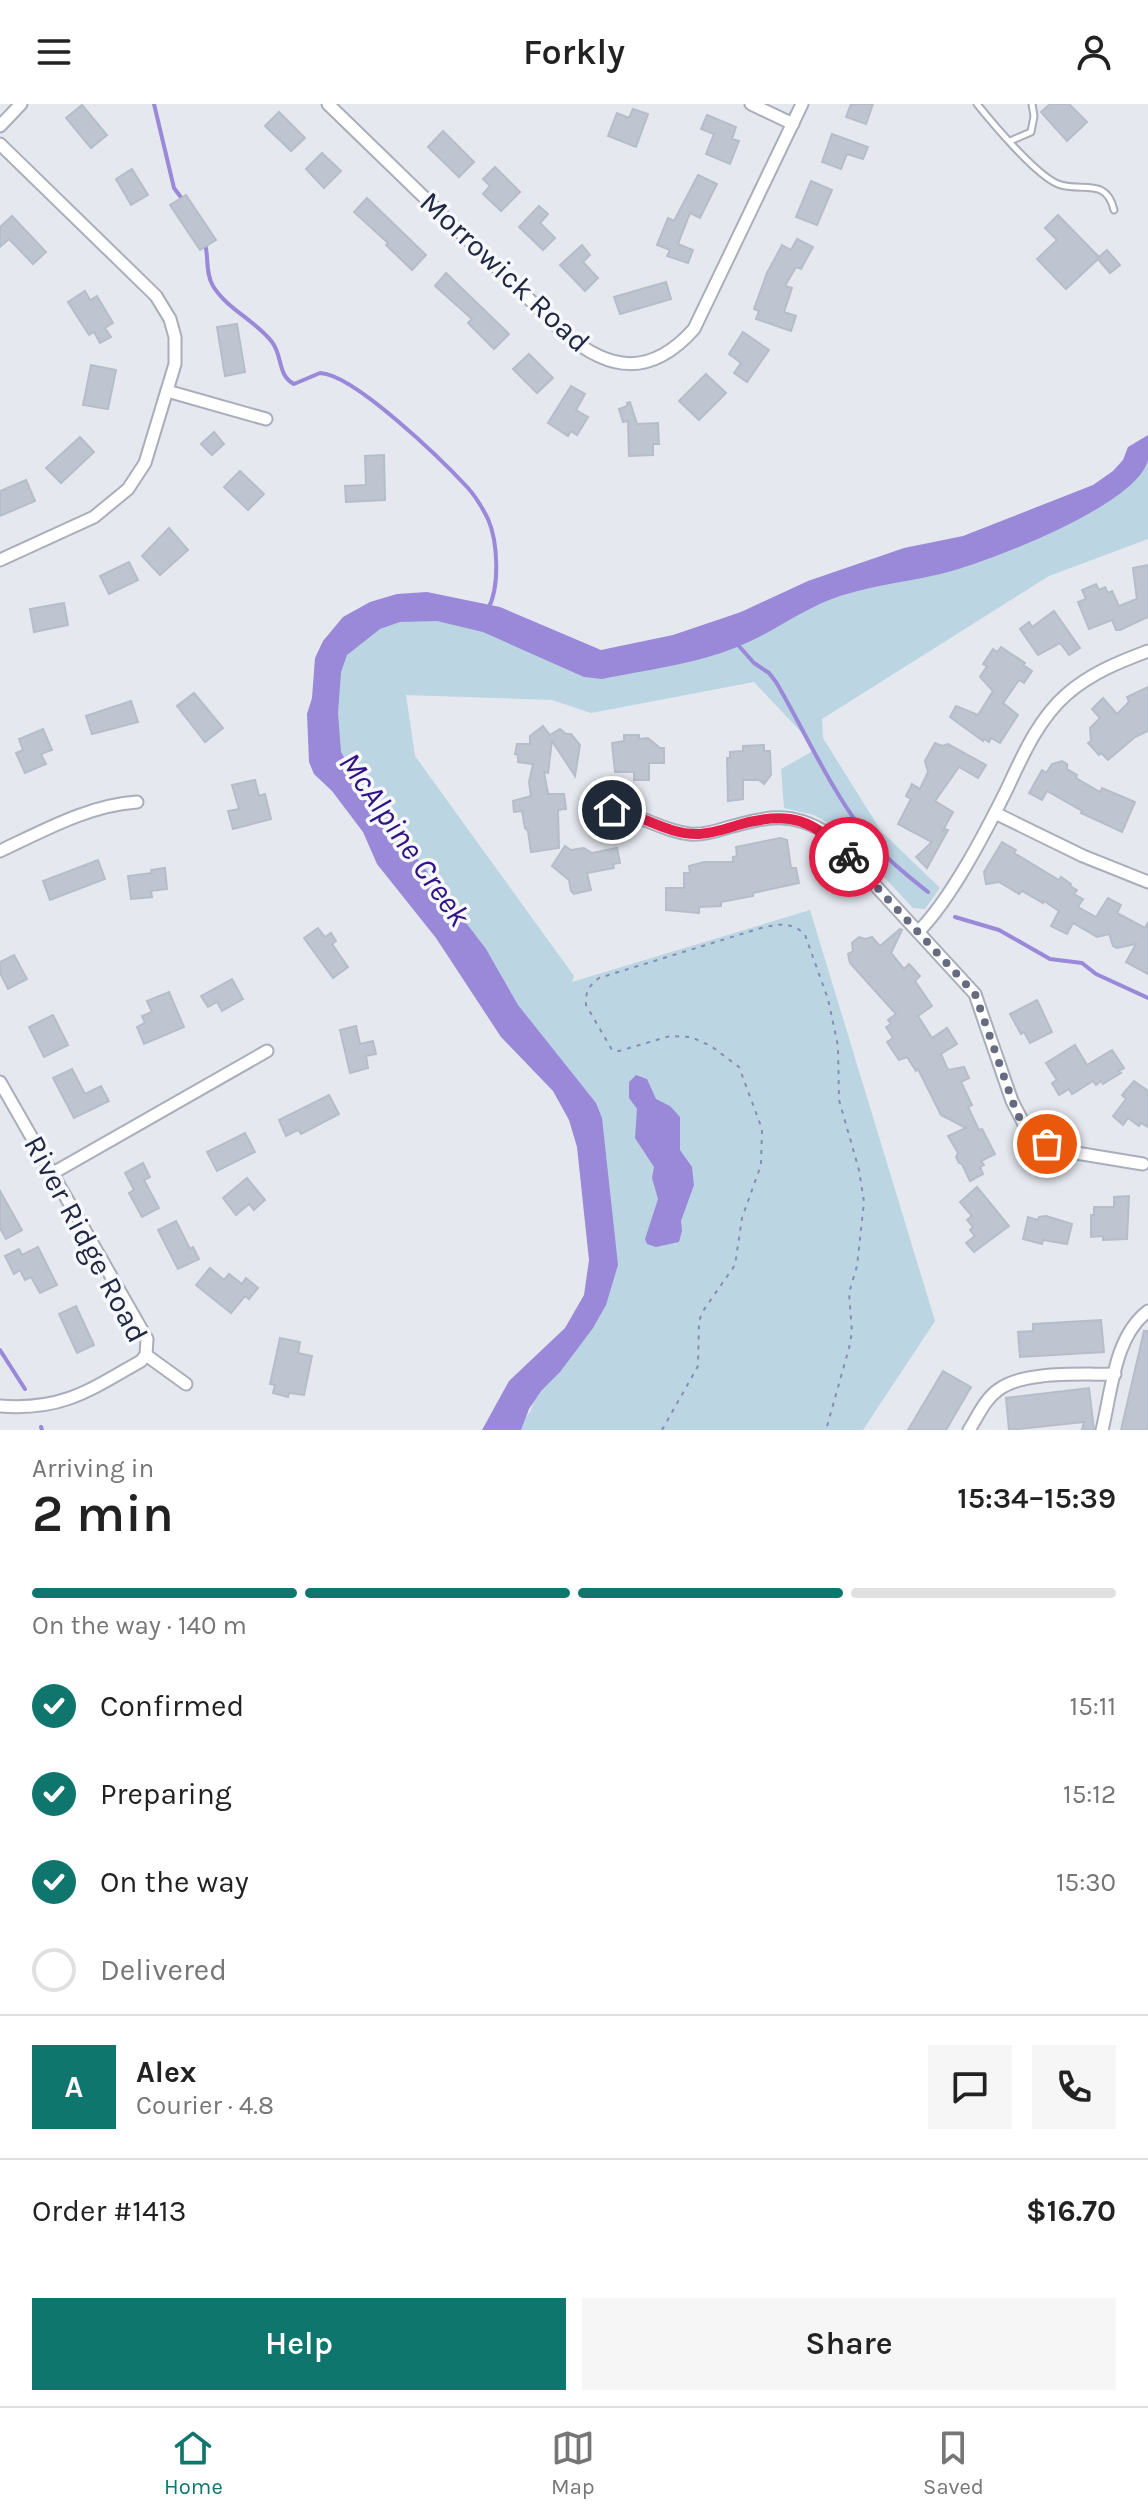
<!DOCTYPE html>
<html lang="en">
<head>
<meta charset="utf-8">
<style>
	body { margin:0; font-family:Karla,sans-serif; background:#f6f6f6; color:#222; height:100vh; display:flex; flex-direction:column; font-size:30px; white-space:nowrap }
	* { box-sizing:border-box; margin:0 }
	p { font-size:26px; color:#767676 }
	.icon { flex:none; width:44px; height:44px; fill:none; stroke:currentColor; stroke-width:2; stroke-linecap:round; stroke-linejoin:round }
	.map { position:relative; height:1326px; overflow:hidden }
	.details { display:flex; flex-direction:column; background:#fff; flex:1 }
	.details>* { flex:none }
	.pin { position:absolute; display:grid; place-items:center; width:68px; height:68px; color:#fff; margin:-34px; border:4px solid #fff; border-radius:50%; box-shadow:0 2px 8px #0007 }
	.courier { position:absolute; display:grid; place-items:center; width:80px; height:80px; margin:-40px; border:6px solid #e11d48; border-radius:50%; background:#fff; color:#222; box-shadow:0 2px 10px #0007 }
	.head em { font-style:normal; font-weight:600 }
	.head div { display:flex; flex-direction:column-reverse }
	.head { display:flex; align-items:center; justify-content:space-between; height:136px; padding:0 32px }
	h1 { font-size:52px; font-weight:600; line-height:60px }
	.bar { display:grid; grid-template-columns:repeat(4,1fr); gap:12px 8px; align-content:center; height:96px; padding:0 32px }
	.bar i { height:10px; border-radius:6px; background:#e0e0e0 }
	.bar .selected { background:#0f766e }
	.bar p { grid-column:span 4 }
	.line { display:flex; align-items:center; gap:20px; padding:0 32px; border-top:2px solid #e0e0e0 }
	.line div { flex:1 }
	.round { display:grid; place-items:center; flex:none; width:84px; height:84px; border-radius:0px; background:#f6f6f6 }
	ol { padding:0 32px; list-style:none }
	li { display:flex; align-items:center; gap:24px; height:88px }
	li p { margin-inline-start:auto }
	li .icon { padding:8px; border-radius:50%; background:#0f766e; color:#fff; stroke-width:4 }
	li:last-child { color:#767676 }
	li i { width:44px; height:44px; border:4px solid #e0e0e0; border-radius:50% }
	.button { display:flex; gap:16px; margin-top:auto; padding:16px 32px }
	.button a { flex:1; height:92px; border-radius:0px; background:#0f766e; color:#fff; font-size:32px; font-weight:600; line-height:92px; text-align:center }
	.button a+a { background:#f6f6f6; color:#222 }
	header { display:flex; justify-content:space-between; align-items:center; height:104px; padding:0 32px; background:#fff; font-size:36px; font-weight:600 }
	.tabs { display:flex; justify-content:space-around; align-items:center; height:112px; border-top:2px solid #e0e0e0; background:#fff; font-size:22px; color:#767676 }
	.tabs a { display:grid; justify-items:center; gap:4px }
	.tabs .selected { color:#0f766e }
	.map>svg:first-child { display:block }
	.green { fill:#bcd5e2 }
	.water { fill:#9a88d9 }
	.lines { fill:none; stroke-linecap:round; stroke-linejoin:round }
	.stream { stroke:#9a88d9; stroke-width:4 }
	.building { fill:#bfc5d0; stroke:#b6bdca; stroke-width:2 }
	.service-casing { stroke:#aaaebb; stroke-width:9 }
	.minor-casing { stroke:#aaaebb; stroke-width:15 }
	.path { stroke:#828eb6; stroke-width:2; stroke-dasharray:4 6; stroke-linecap:butt }
	.service { stroke:#fff; stroke-width:5 }
	.minor { stroke:#fff; stroke-width:11 }
	.done { stroke:#666b7f; stroke-width:8; stroke-dasharray:0 14.4 }
	.route { stroke:#e11d48; stroke-width:10 }
	.labels { text-anchor:middle; stroke-width:7; stroke-linejoin:round; paint-order:stroke }
	.street-label { font-size:30px; fill:#212843; stroke:#f6f8fb }
	.water-label { font-size:32px; font-style:italic; fill:#301487; stroke:#f6f8fb }
</style>
</head>
<body>
<header><svg class="icon" aria-label="menu" viewBox="0 0 24 24"><path d="M4 6h16M4 12h16M4 18h16"/></svg>Forkly<svg class="icon" aria-label="person" viewBox="0 0 24 24"><circle cx="12" cy="8" r="4"/><path d="M4 21q1-7 8-7t8 7"/></svg></header>
<div class="map">
<svg width="1148" height="1326" viewBox="0 0 1148 1326">
	<rect width="100%" height="100%" fill="#e5e8ef"/>
	<path class="green" d="M1148,351V435L1049,472L822,615L823,634L881,727L940,784L925,805L913,804L840,726L814,711L784,704L781,665L813,647L802,629L754,578L591,609L552,596L406,591L415,652L574,872L572,878L810,806L935,1217L863,1326H517L531,1306L546,1261L594,1199L593,1043L330,657L328,585L358,529L441,499L618,567L1000,432Z"/>
	<g class="water">
		<path d="M1148,331C1148,339 1148,348 1148,356C1138,400 995,455 952,467C916,477 876,480 840,492C803,504 773,529 737,543C695,560 646,566 602,575L584,573L483,528L437,517L400,518L380,525L347,551L341,568L338,609L341,648L354,671L377,696L401,733L486,845L518,901L596,999L602,1014L618,1161L606,1201L593,1224L560,1268L541,1287L529,1305L521,1326H482L509,1277L565,1224L584,1191L589,1156L577,1043L569,1016L553,987L501,933L436,834L377,760L363,728L332,687L314,670L309,658L307,610L312,594L315,554L323,537L343,513L370,498L397,490L427,488L500,503L601,546L673,531L741,508L808,477L904,444L963,432L1093,381L1113,367L1123,356L1128,343Z"/>
		<path d="M636,971L647,975L656,995L670,1002L680,1013V1046L692,1063L694,1081L681,1117L682,1127L679,1138L656,1143L647,1140L645,1135L658,1095L652,1074L654,1063L635,1034L637,1005L629,994V978Z"/>
	</g>
	<g class="lines">
		<g class="stream">
			<path d="M154,0L174,84L183,96"/>
			<path d="M205,140C209,154 205,168 213,182C227,205 256,217 272,238C283,252 277,271 294,280L320,269C354,270 443,357 468,384C476,393 483,405 488,415C498,438 500,483 488,505"/>
			<path d="M738,541L754,559L769,569L776,578C804,626 827,678 860,723C878,748 904,769 928,788"/>
			<path d="M955,813L999,826L1050,855L1082,859L1096,870L1148,894"/>
			<path d="M0,1246L25,1285"/>
			<path d="M41,1323L42,1326"/>
		</g>
	</g>
	<g class="building">
		<path d="M851,0H873L866,20L846,13Z"/>
		<path d="M1050,0H1069L1087,18L1067,37L1041,8Z"/>
		<path d="M82,1L107,31L91,44L66,14Z"/>
		<path d="M633,5L648,10L636,43L608,32L617,9L629,14Z"/>
		<path d="M279,8L305,34L291,47L265,22Z"/>
		<path d="M707,11L736,23L732,35L739,37L730,60L706,50L714,30L701,25Z"/>
		<path d="M443,27L474,58L459,73L428,43Z"/>
		<path d="M832,30L868,43L863,55L847,50L841,65L822,58Z"/>
		<path d="M322,49L341,67L324,84L306,65Z"/>
		<path d="M495,63L520,88L501,107L483,90L490,82L483,75Z"/>
		<path d="M132,65L148,91L131,101L116,75Z"/>
		<path d="M698,71L717,80L700,114L690,109L678,140L693,146L688,159L667,152L670,146L657,141L668,114L674,117Z"/>
		<path d="M811,77L832,86L817,121L796,113Z"/>
		<path d="M186,91L216,136L200,146L170,101Z"/>
		<path d="M367,94L426,151L412,166L386,141L388,139L354,108Z"/>
		<path d="M539,102L548,110L540,119L555,134L543,146L519,123Z"/>
		<path d="M1058,111L1099,153L1107,146L1120,161L1110,169L1098,155L1066,185L1037,155L1057,136L1045,124Z"/>
		<path d="M12,112L46,148L33,160L9,135L0,143V123Z"/>
		<path d="M797,135L813,143L801,165L796,163L785,182L792,184L784,208L796,212L791,227L756,215L759,207L754,205L767,169L782,141L791,146Z"/>
		<path d="M582,141L590,151L583,158L598,174L585,187L560,161Z"/>
		<path d="M446,169L509,230L494,245L468,219L472,215L435,182Z"/>
		<path d="M666,178L671,195L620,210L614,193Z"/>
		<path d="M85,187L90,196L97,192L113,219L105,224L111,233L100,239L94,228L89,231L68,198Z"/>
		<path d="M237,220L245,268L225,272L217,223Z"/>
		<path d="M743,228L769,246L747,278L734,269L741,259L729,250Z"/>
		<path d="M529,250L553,274L537,289L513,265Z"/>
		<path d="M91,261L116,266L108,305L83,301Z"/>
		<path d="M706,270L726,289L699,316L679,297Z"/>
		<path d="M571,282L585,290L576,306L588,313L577,331L571,327L568,332L548,319Z"/>
		<path d="M630,298L637,320L658,319L659,340H653V351L629,352L628,317L623,318L619,305L627,302V299Z"/>
		<path d="M214,328L224,340L212,351L201,340Z"/>
		<path d="M80,333L94,348L61,379L46,364Z"/>
		<path d="M384,351L385,396L346,398L345,382L366,381L365,352Z"/>
		<path d="M240,367L264,390L248,406L224,383Z"/>
		<path d="M26,376L35,397L0,412V387Z"/>
		<path d="M169,424L188,446L160,471L142,452Z"/>
		<path d="M129,458L138,476L109,490L100,472Z"/>
		<path d="M1148,461V513L1120,526H1116L1112,516L1089,525L1078,498L1086,495L1082,486L1096,480L1099,486L1105,483L1108,489L1112,487L1119,502L1137,495L1133,464Z"/>
		<path d="M64,499L68,521L34,528L30,505Z"/>
		<path d="M1054,507L1080,544L1069,551L1060,539L1038,551L1020,525L1029,518L1032,523Z"/>
		<path d="M1001,543L1025,559L1023,561L1032,567L1024,579L1019,576L1003,599L1018,611L1000,639L991,634L989,638L984,635L983,637L950,613L956,602L978,611L993,587L980,573L987,562L983,560L993,545L997,548Z"/>
		<path d="M1148,583V627L1135,633L1108,656L1101,649L1099,651L1088,639L1091,637L1090,624L1100,614L1092,605L1103,594L1117,610L1129,598L1127,593Z"/>
		<path d="M194,589L223,624L205,638L177,602Z"/>
		<path d="M131,597L138,618L92,630L86,612Z"/>
		<path d="M543,622L550,631L560,625L566,630H571L580,641L575,672L552,637L548,669L544,668L548,690H564L566,705L558,706L559,744L531,748L528,727L525,724L522,707L514,708L513,697L531,692L529,678L533,660L518,658V651L515,650L517,640H530V632Z"/>
		<path d="M43,625L52,646L41,650L46,660L25,669L16,649L23,646L19,635Z"/>
		<path d="M624,631H639V635L648,634L660,644H664V659H649V676H634V668H615L612,639L624,637Z"/>
		<path d="M935,639L942,642L948,640L986,661L978,674L959,663L935,697L953,708L942,728L945,725L948,726L927,764L916,753L932,738L898,720L911,695L906,692L912,680L920,685L928,668L925,657Z"/>
		<path d="M764,641V647H770L771,671L764,680L759,676H743V695L728,697L727,654H730V648L743,647V642Z"/>
		<path d="M1062,657L1067,660V665L1077,671L1076,674L1100,688L1102,684L1135,698L1122,728L1081,709L1082,707L1047,687L1042,696L1029,689L1042,666L1046,669L1052,660Z"/>
		<path d="M255,676L259,692L265,690L271,715L233,725L228,707L239,705L232,681Z"/>
		<path d="M780,734L787,736L791,764H796L799,779L753,789V792L721,798V802L699,803V809L666,806V784H684V769H690L689,762L704,758H733V753L737,752L736,743Z"/>
		<path d="M1002,738L1016,746L1014,749L1059,776L1061,773L1071,780L1070,782L1077,786L1074,790L1083,795L1078,803L1096,813L1108,794L1121,801L1117,809L1145,824L1148,818V870L1126,858L1136,840L1117,844L1113,842L1109,830L1097,833L1073,819L1067,830L1051,822L1059,807L1044,797L1043,799L1022,787L1019,790L999,778L986,780L984,768Z"/>
		<path d="M565,742L571,746L584,744L592,749L617,744L620,759L613,760L614,764L587,769L591,786L574,790L571,787L569,776L552,762Z"/>
		<path d="M98,756L105,775L50,796L43,777Z"/>
		<path d="M165,764L167,785L151,787L152,793L131,795L128,772L152,769L151,766Z"/>
		<path d="M318,824L325,833L331,829L336,837L332,840L348,863L333,874L304,834Z"/>
		<path d="M900,825L902,826L891,849L904,865L909,860L920,872L915,877L932,902L918,912L932,934L947,924L957,940L941,950L948,966L964,963L969,974L961,978L972,1001L968,1003L979,1026L982,1025L995,1050L981,1057L984,1061L980,1063L983,1070L970,1077L962,1060L959,1059L956,1053L958,1049L948,1032L966,1024L941,1011L918,965L916,967L907,953L899,956L887,938L893,934L886,923L891,920L888,916L896,910L850,859L848,850L853,847L852,839L859,833L866,835L872,833L880,842Z"/>
		<path d="M14,851L27,875L8,885L0,869V858Z"/>
		<path d="M232,875L243,895L222,907L217,898L208,903L201,892Z"/>
		<path d="M169,888L184,923L144,940L137,923L145,919L142,912L152,908L147,897Z"/>
		<path d="M1037,896L1052,928L1030,939L1024,928L1021,930L1010,910Z"/>
		<path d="M53,911L68,941L44,953L29,923Z"/>
		<path d="M356,922L360,940L373,937L376,950L366,952L368,964L350,969L340,926Z"/>
		<path d="M1075,941L1087,961L1112,946L1124,964L1118,967L1121,969L1103,980L1101,977L1096,981L1093,977L1072,990L1069,985L1059,991L1052,979L1057,976L1046,959Z"/>
		<path d="M72,965L85,990L101,982L109,997L74,1014L53,974Z"/>
		<path d="M1134,977L1148,987V1023L1141,1019L1139,1022L1128,1014L1123,1021L1113,1012L1126,995L1122,991Z"/>
		<path d="M329,991L339,1010L301,1030L298,1026L286,1032L279,1016Z"/>
		<path d="M245,1029L255,1048L217,1067L207,1048Z"/>
		<path d="M143,1059L150,1073L144,1076L159,1104L142,1113L129,1089L134,1086L125,1069Z"/>
		<path d="M247,1074L265,1096L254,1106L249,1100L236,1111L223,1094Z"/>
		<path d="M977,1083L1009,1122L974,1148L966,1139L975,1132L970,1126L973,1123L967,1116L972,1112L960,1098Z"/>
		<path d="M0,1087L22,1126L6,1135L0,1124Z"/>
		<path d="M1129,1092L1127,1135L1103,1136V1132L1091,1133V1111H1094V1103H1114V1093Z"/>
		<path d="M1046,1112L1072,1120L1067,1140L1043,1136L1042,1140L1023,1135L1028,1113L1038,1116L1039,1113Z"/>
		<path d="M176,1117L190,1145L193,1143L199,1155L178,1165L158,1126Z"/>
		<path d="M38,1143L57,1181L40,1189L31,1173L25,1176L20,1166L14,1170L5,1152L19,1145L22,1151Z"/>
		<path d="M210,1164L224,1176L229,1170L242,1180L246,1174L258,1184L249,1195L245,1192L231,1209L196,1181Z"/>
		<path d="M76,1202L94,1241L77,1249L59,1210Z"/>
		<path d="M1101,1216L1104,1248L1020,1253L1018,1228L1033,1227V1220Z"/>
		<path d="M1144,1227H1148V1326H1121Z"/>
		<path d="M280,1234L300,1238L298,1249L312,1252L304,1291L289,1289L288,1293L273,1289L275,1281L270,1280Z"/>
		<path d="M943,1267L971,1283L946,1326H908Z"/>
		<path d="M1089,1284L1094,1326H1082L1084,1318L1009,1326L1006,1294Z"/>
	</g>
	<g class="lines">
		<defs>
			<g id="service">
				<path d="M977,0C993,20 1036,71 1058,80C1081,89 1106,72 1114,106"/>
				<path d="M1010,37L1031,28L1034,12L1032,0"/>
			</g>
			<g id="minor">
				<path d="M328,0L564,229C610,268 651,273 694,225L802,0"/>
				<path d="M751,0L793,20"/>
				<path d="M0,22L21,0"/>
				<path d="M0,40L156,192L170,215L175,233V260L145,359L128,385L94,413L0,456"/>
				<path d="M167,287L266,315"/>
				<path d="M612,706C640,710 662,727 690,730C702,731 714,728 726,724C766,713 791,706 828,730L975,890L1012,997L1024,1020L1058,1046L1143,1060"/>
				<path d="M995,709L1083,752L1148,778"/>
				<path d="M0,747C43,727 89,701 137,698"/>
				<path d="M918,828C951,795 985,729 1006,687C1022,653 1038,615 1067,590C1091,569 1119,558 1148,547"/>
				<path d="M0,978L147,1235L146,1251"/>
				<path d="M53,1069L267,947"/>
				<path d="M146,1251L186,1280"/>
				<path d="M0,1302C62,1307 90,1286 141,1257L146,1251"/>
				<path d="M969,1326C978,1312 985,1295 998,1286C1024,1266 1083,1271 1115,1270"/>
				<path d="M1102,1326C1112,1286 1114,1233 1148,1207"/>
			</g>
		</defs>
		<use href="#service" class="service-casing"/>
		<use href="#minor" class="minor-casing"/>
		<path class="path" d="M662,1326L698,1262L699,1217L703,1207L735,1161L742,1114L761,1061L762,1025L739,963L711,942L691,933L670,932L619,947L612,946L586,901C585,889 589,881 599,874L761,824C779,820 792,817 805,831L828,895L838,942L839,996L859,1066L864,1098L857,1162L849,1189L852,1228L849,1244L826,1326"/>
		<use href="#service" class="service"/>
		<use href="#minor" class="minor"/>
	</g>
	<g class="lines">
		<path class="done" d="M849,753L975,890L1017,1010L1024,1020L1047,1040"/>
		<path class="route" d="M612,706C642,710 666,730 696,730C710,730 725,725 738,721C790,706 813,715 849,753"/>
	</g>
	<g class="labels">
		<g class="street-label">
			<text transform="translate(505 168) rotate(43)" y="10">Morrowick Road</text>
			<text transform="translate(86 1135) rotate(62)" y="10">River Ridge Road</text>
		</g>
		<g class="water-label">
			<text transform="translate(405 735) rotate(55)" y="11">McAlpine Creek</text>
		</g>
	</g>
</svg>
<div class="pin" style="left:1047px;top:1040px;background:#ea580c"><svg class="icon" aria-label="bag" viewBox="0 0 24 24"><path d="M5 8h14l-1 12H6zM9 8a3 3 0 0 1 6 0"/></svg></div>
<div class="pin" style="left:612px;top:706px;background:#1f2937"><svg class="icon" aria-label="home" viewBox="0 0 24 24"><path d="M3 11l9-7 9 7M6 9v11h12V9"/></svg></div>
<div class="courier" style="left:849px;top:753px"><svg class="icon" aria-label="bike" viewBox="0 0 24 24"><circle cx="6" cy="16" r="4"/><circle cx="18" cy="16" r="4"/><path d="M6 16l4-8h5l3 8M10 8l3 8H6M13 5h3"/></svg></div>
</div>
<section class="details">
<div class="head"><div><h1>2 min</h1><p>Arriving in</p></div><em>15:34–15:39</em></div>
<div class="bar"><i class="selected"></i><i class="selected"></i><i class="selected"></i><i></i><p>On the way · 140 m</p></div>
<ol>
<li><svg class="icon" aria-label="check" viewBox="0 0 24 24"><path d="M5 12l5 5 9-10"/></svg>Confirmed<p>15:11</p></li>
<li><svg class="icon" aria-label="check" viewBox="0 0 24 24"><path d="M5 12l5 5 9-10"/></svg>Preparing<p>15:12</p></li>
<li><svg class="icon" aria-label="check" viewBox="0 0 24 24"><path d="M5 12l5 5 9-10"/></svg>On the way<p>15:30</p></li>
<li><i></i>Delivered</li>
</ol>
<div class="line" style="height:144px"><b class="round" style="background:#0f766e;color:#fff">A</b><div><b>Alex</b><p>Courier · 4.8</p></div><a class="round"><svg class="icon" aria-label="chat" viewBox="0 0 24 24"><path d="M4 5h16v11H9l-5 4z"/></svg></a><a class="round"><svg class="icon" aria-label="phone" viewBox="0 0 24 24"><path d="M5 4h4l2 5-3 2q2 4 5 5l2-3 5 2v4C11 20 4 13 5 4z"/></svg></a></div>
<div class="line" style="height:104px"><div>Order #1413</div><b>$16.70</b></div>
<div class="button"><a>Help</a><a>Share</a></div>
</section>
<nav class="tabs">
<a class="selected"><svg class="icon" aria-label="home" viewBox="0 0 24 24"><path d="M3 11l9-7 9 7M6 9v11h12V9"/></svg>Home</a>
<a><svg class="icon" aria-label="map" viewBox="0 0 24 24"><path d="M3 6l6-2 6 2 6-2v14l-6 2-6-2-6 2zM9 4v14M15 6v14"/></svg>Map</a>
<a><svg class="icon" aria-label="saved" viewBox="0 0 24 24"><path d="M7 4h10v16l-5-4-5 4z"/></svg>Saved</a>
</nav>
</body>
</html>
